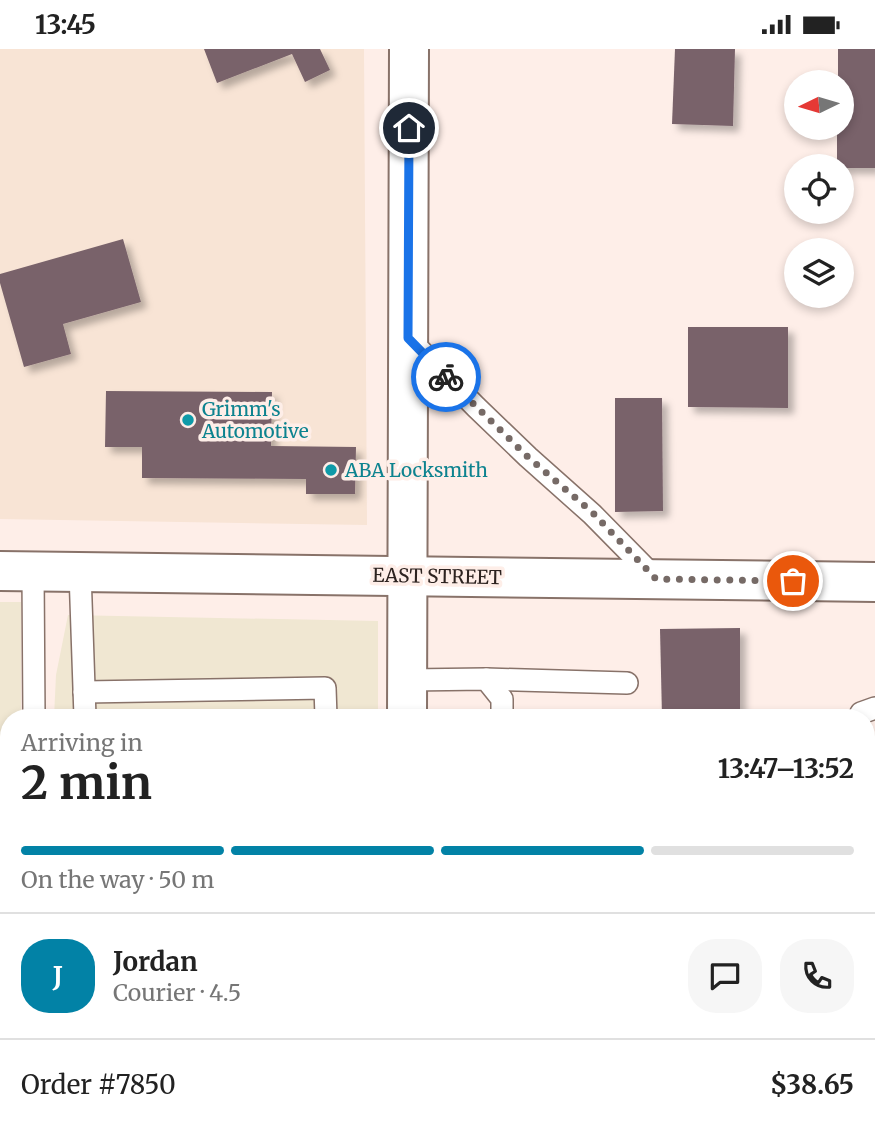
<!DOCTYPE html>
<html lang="en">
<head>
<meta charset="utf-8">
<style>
	body { margin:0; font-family:Merriweather,serif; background:#f6f6f6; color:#222; height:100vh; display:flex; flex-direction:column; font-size:26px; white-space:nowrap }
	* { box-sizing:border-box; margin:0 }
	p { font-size:23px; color:#767676 }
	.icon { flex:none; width:38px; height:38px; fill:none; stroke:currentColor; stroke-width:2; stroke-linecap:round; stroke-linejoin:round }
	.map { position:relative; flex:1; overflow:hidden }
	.side { position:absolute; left:0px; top:660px; width:875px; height:436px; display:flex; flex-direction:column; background:#fff; border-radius:28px 28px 0 0; box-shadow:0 4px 10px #0003 }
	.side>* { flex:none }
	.needle { width:46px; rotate:265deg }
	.controls { position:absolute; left:784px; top:21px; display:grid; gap:14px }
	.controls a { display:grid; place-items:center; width:70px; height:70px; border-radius:50%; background:#fff; box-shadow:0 4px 10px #0003; font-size:35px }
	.pin { position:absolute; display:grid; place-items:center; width:60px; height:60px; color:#fff; margin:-30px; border:4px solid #fff; border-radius:50%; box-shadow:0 2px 7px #0007 }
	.courier { position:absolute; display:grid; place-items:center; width:70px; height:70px; margin:-35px; border:5px solid #1a73e8; border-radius:50%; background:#fff; color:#222; box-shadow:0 2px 9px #0007 }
	.head em { font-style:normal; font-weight:700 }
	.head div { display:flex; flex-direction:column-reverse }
	.head { display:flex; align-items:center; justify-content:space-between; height:119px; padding:0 21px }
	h1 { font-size:46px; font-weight:700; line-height:52px }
	.bar { display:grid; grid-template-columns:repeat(4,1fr); gap:10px 7px; align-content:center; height:84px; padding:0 21px }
	.bar i { height:9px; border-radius:5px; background:#e0e0e0 }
	.bar .current { background:#0282a6 }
	.bar p { grid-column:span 4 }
	.line { display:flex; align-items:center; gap:18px; padding:0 21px; border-top:2px solid #e0e0e0 }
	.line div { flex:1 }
	.round { display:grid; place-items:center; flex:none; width:74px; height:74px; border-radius:28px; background:#f6f6f6 }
	.status { display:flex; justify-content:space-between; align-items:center; height:49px; padding:0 35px; background:#fff; direction:ltr }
	.status svg { height:19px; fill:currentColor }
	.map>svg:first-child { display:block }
	.commercial { fill:#f0e7d2 }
	.industrial { fill:#f8e4d5 }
	.building { fill:#79626a; filter:url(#shadow) }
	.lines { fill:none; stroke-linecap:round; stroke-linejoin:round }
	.lane-casing { stroke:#887269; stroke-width:24 }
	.street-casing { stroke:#887269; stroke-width:42 }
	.secondary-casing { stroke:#887269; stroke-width:42 }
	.path { stroke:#a99b96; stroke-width:4.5; stroke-dasharray:7 3.5; stroke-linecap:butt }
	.lane { stroke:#fff; stroke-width:21 }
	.street { stroke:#fff; stroke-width:38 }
	.secondary { stroke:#fff; stroke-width:38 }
	.done { stroke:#766a66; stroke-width:7; stroke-dasharray:0 12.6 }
	.route { stroke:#1a73e8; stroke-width:9 }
	.culture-dot { fill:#0f9aa8; stroke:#feeee8; stroke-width:2.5 }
	.labels { text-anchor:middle; stroke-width:7; stroke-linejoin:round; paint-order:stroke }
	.culture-label { font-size:19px; fill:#0d838f; stroke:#feeee8; text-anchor:start }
	.street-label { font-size:19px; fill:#2d2320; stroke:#feeee8 }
</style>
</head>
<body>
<div class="status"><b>13:45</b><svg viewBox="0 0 49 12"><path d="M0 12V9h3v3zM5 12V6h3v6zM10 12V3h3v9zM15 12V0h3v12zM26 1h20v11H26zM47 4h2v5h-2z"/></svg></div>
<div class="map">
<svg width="875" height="1094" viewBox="0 0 875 1094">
	<defs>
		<filter id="shadow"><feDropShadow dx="6" dy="6" stdDeviation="3.5" flood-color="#0004"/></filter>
	</defs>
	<rect width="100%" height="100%" fill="#feeee8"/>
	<g class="commercial">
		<path d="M0,553H21V668H9V798H0Z"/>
		<path d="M68,566L378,572V668H54L56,626Z"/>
	</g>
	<path class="industrial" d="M0,0H364L367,476L0,470Z"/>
	<g class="building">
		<path d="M204,0H320L330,21L305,33L292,5L217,34Z"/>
		<path d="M675,0H735L733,77L672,75Z"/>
		<path d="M838,0H875V119H842V117H837V79H842V33H838Z"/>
		<path d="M123,190L141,253L63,275L71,305L24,318L0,234V225Z"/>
		<path d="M688,278H788V359L688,358Z"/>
		<path d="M106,342L272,343L271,397L356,398L355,445H306V430L142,429V398H105Z"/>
		<path d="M615,349H662L663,462L615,463Z"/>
		<path d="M740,579V668H662L660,580Z"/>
	</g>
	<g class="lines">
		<defs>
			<g id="lane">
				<path d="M409,290L476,358L528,408L592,465L656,530"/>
				<path d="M33,523L34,668"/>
				<path d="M80,523L85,668"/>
				<path d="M486,630L627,634"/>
				<path d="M408,631L486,630L502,650V668"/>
				<path d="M84,643L325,639L326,668"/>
				<path d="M859,668L861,664L875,659"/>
				<path d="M866,944H875"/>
				<path d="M37,1087V1094"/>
			</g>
			<g id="street">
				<path d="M407,668L409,0"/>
				<path d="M407,1094V1087"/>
			</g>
			<path id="secondary" d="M0,522L875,533"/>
		</defs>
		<use href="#lane" class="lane-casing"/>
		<use href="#street" class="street-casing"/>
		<use href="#secondary" class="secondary-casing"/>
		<g class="path">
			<path d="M0,932L9,931"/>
			<path d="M0,974H9"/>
			<path d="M0,1006L9,1008"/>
		</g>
		<use href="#lane" class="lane"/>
		<use href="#street" class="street"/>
		<use href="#secondary" class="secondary"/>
	</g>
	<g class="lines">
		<path class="done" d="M446,328L528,408L593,464L656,530L793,532"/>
		<path class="route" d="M409,79L408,289L446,328"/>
	</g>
	<g class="culture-dot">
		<circle cx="188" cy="371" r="7"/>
		<circle cx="331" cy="421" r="7"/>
	</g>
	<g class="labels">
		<g class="culture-label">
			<text x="202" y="367">Grimm's<tspan x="202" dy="22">Automotive</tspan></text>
			<text x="345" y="428">ABA Locksmith</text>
		</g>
		<g class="street-label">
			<text transform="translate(437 527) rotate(1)" y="7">EAST STREET</text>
		</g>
	</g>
</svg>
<div class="controls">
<a><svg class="needle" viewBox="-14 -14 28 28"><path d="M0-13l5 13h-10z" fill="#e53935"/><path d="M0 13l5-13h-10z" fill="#767676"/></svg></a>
<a><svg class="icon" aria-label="locate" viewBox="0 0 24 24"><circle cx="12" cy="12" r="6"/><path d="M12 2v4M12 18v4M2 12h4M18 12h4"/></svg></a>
<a><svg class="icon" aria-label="layers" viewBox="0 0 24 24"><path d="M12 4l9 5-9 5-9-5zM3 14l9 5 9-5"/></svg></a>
</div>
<div class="pin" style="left:793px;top:532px;background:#ea580c"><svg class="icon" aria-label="bag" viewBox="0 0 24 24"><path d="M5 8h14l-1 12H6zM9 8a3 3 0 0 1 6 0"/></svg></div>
<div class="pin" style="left:409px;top:79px;background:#1f2937"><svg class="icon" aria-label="home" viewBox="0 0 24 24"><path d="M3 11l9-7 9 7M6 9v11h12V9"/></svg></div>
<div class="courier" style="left:446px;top:328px"><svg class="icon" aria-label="bike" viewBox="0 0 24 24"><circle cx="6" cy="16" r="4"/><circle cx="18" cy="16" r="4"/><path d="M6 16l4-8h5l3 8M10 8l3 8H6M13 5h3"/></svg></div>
<section class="side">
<div class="head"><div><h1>2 min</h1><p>Arriving in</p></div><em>13:47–13:52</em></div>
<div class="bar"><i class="current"></i><i class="current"></i><i class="current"></i><i></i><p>On the way · 50 m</p></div>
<div class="line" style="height:126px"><b class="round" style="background:#0282a6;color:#fff">J</b><div><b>Jordan</b><p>Courier · 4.5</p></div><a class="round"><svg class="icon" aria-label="chat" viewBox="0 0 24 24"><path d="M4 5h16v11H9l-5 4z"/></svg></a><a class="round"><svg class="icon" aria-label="phone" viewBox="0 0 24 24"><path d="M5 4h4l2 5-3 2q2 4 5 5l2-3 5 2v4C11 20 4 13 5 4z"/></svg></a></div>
<div class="line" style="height:91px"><div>Order #7850</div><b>$38.65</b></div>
</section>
</div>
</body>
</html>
